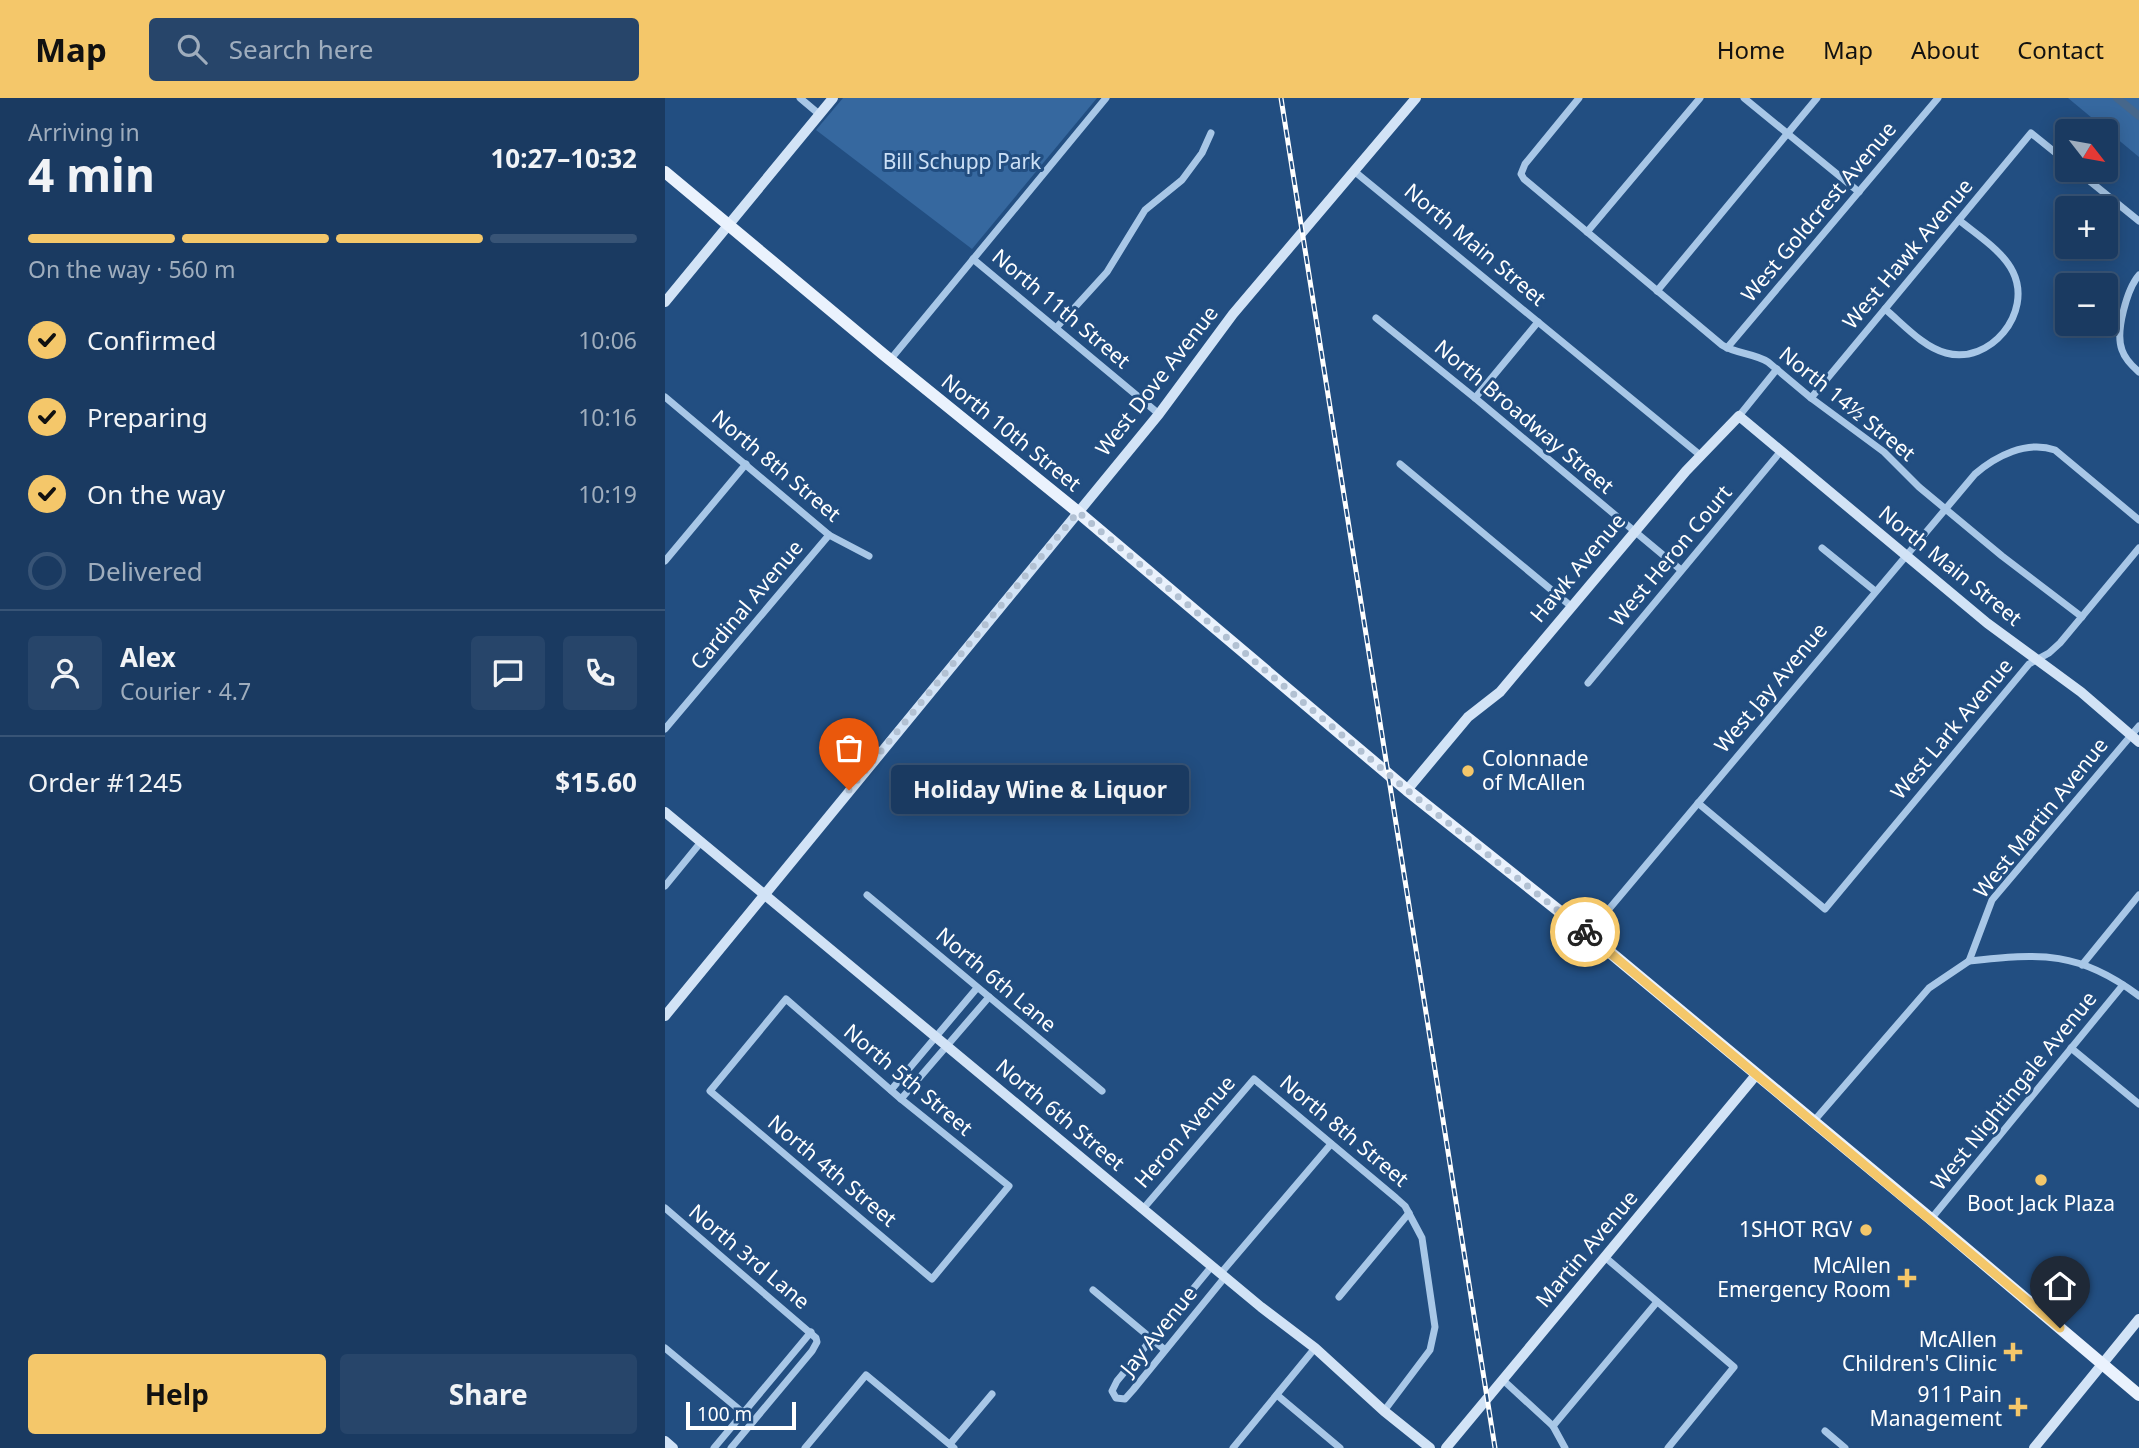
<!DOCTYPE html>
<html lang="en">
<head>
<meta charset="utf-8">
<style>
	body { margin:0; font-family:"Noto Sans",sans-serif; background:#27456a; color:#f1f3f6; height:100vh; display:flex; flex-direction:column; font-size:26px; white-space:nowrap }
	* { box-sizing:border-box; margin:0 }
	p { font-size:23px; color:#9fadbd }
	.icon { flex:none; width:38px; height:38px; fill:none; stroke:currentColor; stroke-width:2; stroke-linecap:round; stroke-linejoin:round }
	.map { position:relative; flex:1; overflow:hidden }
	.drawer { display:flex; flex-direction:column; background:#1a3a61; width:665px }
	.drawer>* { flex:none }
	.needle { width:46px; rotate:121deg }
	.fabs { position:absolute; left:1390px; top:21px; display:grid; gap:14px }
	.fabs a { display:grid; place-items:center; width:63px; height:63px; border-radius:7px; background:#1a3a61; box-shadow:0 4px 18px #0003,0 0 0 2px #385476; font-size:35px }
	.scale { position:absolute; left:21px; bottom:18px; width:110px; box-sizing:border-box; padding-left:7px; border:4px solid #fff; border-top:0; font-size:19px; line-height:24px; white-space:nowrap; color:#fff; -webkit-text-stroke:5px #224e81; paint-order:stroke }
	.pin { position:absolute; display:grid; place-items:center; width:60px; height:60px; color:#fff; margin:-72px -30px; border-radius:50% 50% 50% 0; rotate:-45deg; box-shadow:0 0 7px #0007 }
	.pin .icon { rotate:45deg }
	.courier { position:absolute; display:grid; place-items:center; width:70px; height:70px; margin:-35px; border:5px solid #f4c76a; border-radius:50%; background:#fff; color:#222; box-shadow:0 2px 9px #0007 }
	.bubble { position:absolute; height:49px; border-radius:7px; background:#1a3a61; box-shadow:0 4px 18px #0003,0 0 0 2px #385476; font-size:23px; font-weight:700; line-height:49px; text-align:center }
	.overview em { font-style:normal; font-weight:700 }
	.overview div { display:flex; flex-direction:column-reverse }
	.overview { display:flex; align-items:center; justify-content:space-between; height:119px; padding:0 28px }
	h1 { font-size:46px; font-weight:700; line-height:52px }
	.bar { display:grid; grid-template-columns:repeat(4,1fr); gap:10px 7px; align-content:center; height:84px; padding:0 28px }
	.bar i { height:9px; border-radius:5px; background:#385476 }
	.bar .active { background:#f4c76a }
	.bar p { grid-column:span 4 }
	.line { display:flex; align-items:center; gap:18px; padding:0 28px; border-top:2px solid #385476 }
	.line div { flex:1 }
	.round { display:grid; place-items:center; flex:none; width:74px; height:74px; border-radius:7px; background:#27456a }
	ol { padding:0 28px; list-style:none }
	li { display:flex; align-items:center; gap:21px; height:77px }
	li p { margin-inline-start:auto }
	li .icon { padding:7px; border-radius:50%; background:#f4c76a; color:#111; stroke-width:4 }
	li:last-child { color:#9fadbd }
	li i { width:38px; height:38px; border:4px solid #385476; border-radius:50% }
	.action { display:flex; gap:14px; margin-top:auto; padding:14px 28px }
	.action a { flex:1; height:80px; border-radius:7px; background:#f4c76a; color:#111; font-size:28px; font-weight:700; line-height:80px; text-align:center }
	.action a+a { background:#27456a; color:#f1f3f6 }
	header { display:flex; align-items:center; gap:42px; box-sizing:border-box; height:98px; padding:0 35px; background:#f4c76a; color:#111 }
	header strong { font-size:33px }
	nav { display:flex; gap:38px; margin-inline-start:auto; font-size:24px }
	.search { width:490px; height:63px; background:#27456a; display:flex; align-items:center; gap:18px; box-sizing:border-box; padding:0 24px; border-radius:7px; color:#9fadbd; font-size:26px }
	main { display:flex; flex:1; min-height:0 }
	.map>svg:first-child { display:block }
	.green { fill:#36689f }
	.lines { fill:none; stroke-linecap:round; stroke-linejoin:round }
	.canal { stroke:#46678b; stroke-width:8 }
	.street { stroke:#a8c7e7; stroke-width:7 }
	.secondary { stroke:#d2e3f6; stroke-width:10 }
	.primary { stroke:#eaf2fd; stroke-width:12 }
	.rail-casing { stroke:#fff; stroke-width:5 }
	.rail { stroke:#224e81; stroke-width:2.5; stroke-dasharray:8; stroke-linecap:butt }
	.done { stroke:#b2c1d3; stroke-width:7; stroke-dasharray:0 12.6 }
	.route { stroke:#f4c76a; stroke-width:9 }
	.poi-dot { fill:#f4c76a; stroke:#224e81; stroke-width:2.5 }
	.labels { text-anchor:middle; stroke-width:6; stroke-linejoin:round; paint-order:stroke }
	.park-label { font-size:21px; fill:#cce0f6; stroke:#224e81 }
	.street-label { font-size:21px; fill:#fff; stroke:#224e81 }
	.poi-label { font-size:21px; fill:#fff; stroke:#224e81; text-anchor:end }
</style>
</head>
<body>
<header>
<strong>Map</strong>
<div class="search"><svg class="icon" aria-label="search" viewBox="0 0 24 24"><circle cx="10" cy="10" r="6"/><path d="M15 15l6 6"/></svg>Search here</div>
<nav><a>Home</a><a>Map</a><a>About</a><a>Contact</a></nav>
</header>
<main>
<section class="drawer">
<div class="overview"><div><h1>4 min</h1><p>Arriving in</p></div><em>10:27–10:32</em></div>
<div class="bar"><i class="active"></i><i class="active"></i><i class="active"></i><i></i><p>On the way · 560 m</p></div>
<ol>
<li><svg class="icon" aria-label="check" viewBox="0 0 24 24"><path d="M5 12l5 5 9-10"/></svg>Confirmed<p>10:06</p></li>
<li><svg class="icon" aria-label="check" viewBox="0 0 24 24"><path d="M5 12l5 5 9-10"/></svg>Preparing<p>10:16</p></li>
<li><svg class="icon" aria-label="check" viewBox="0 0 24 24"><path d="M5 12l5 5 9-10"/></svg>On the way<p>10:19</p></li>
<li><i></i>Delivered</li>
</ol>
<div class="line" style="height:126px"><a class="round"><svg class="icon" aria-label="person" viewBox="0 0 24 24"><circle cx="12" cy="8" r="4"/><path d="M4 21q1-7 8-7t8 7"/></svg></a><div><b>Alex</b><p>Courier · 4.7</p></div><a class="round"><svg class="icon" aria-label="chat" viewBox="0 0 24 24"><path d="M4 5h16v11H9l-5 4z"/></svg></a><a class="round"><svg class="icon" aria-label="phone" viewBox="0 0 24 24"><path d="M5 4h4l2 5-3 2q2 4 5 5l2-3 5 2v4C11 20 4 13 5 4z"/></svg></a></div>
<div class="line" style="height:91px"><div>Order #1245</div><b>$15.60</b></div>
<div class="action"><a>Help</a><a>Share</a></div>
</section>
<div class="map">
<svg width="1474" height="1350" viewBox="0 0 1474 1350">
	<rect width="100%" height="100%" fill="#224e81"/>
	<g class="green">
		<path d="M178,0H432L307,151L151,32Z"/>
		<path d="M1403,0H1474V59Z"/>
	</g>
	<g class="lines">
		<path class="canal" d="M1452,0L1474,18"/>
		<g class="street">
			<path d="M135,0L154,16"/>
			<path d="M914,0L860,66L856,76L859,81L1057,247C1071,256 1089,255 1103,264L1146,300L1219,354L1254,389L1337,458L1417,519"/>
			<path d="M1079,0L1194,94"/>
			<path d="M1411,72L1474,123"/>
			<path d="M689,73L1035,357"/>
			<path d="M922,134L1035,0"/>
			<path d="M308,161L494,316"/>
			<path d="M1474,177C1462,191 1450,234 1457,252C1460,261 1467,268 1474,274"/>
			<path d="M992,193L1152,0"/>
			<path d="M1220,211C1238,226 1258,249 1281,255C1325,267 1368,215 1348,174C1338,153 1312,137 1294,122"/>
			<path d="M711,220L810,300L1016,472"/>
			<path d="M391,230L442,174L480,112L517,82L537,55L546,35"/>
			<path d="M1062,250L1273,0"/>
			<path d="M225,262L441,0"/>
			<path d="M0,299L164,437L204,458"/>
			<path d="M810,300L873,224"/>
			<path d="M1146,300L1366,35L1402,64"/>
			<path d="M1074,318L1112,271"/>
			<path d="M735,366L907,509"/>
			<path d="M1157,450L1210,493"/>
			<path d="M0,463L81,366"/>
			<path d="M923,585L1116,353"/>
			<path d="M0,631L164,437"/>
			<path d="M1033,705L1160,811L1364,566L1384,555L1395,545L1474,450"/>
			<path d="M0,788L36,744"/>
			<path d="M202,797L437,993"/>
			<path d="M923,836L1310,376C1331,358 1362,342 1390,352L1474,422"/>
			<path d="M1304,863C1376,855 1415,853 1474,898"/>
			<path d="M1417,867L1474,797"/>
			<path d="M121,901L236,1001L344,1088L267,1181L45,993Z"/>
			<path d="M1406,950L1474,1006"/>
			<path d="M226,992L312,890"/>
			<path d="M236,1001L324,899"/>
			<path d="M1148,1024L1264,890L1304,863L1327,802L1474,628"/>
			<path d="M0,1110L151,1240L152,1244L147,1253L66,1350"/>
			<path d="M478,1111L589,981L731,1100L740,1108L757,1140L770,1229L765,1252L719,1313"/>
			<path d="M1266,1121L1458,887"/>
			<path d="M941,1160L1069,1269L1003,1350"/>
			<path d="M547,1168L452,1283L447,1293L451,1300L460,1301L468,1292L560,1179"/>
			<path d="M556,1175L666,1046"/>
			<path d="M428,1192L500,1252"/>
			<path d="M674,1199L744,1115"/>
			<path d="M0,1250L88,1323"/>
			<path d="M838,1282L888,1328L900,1350"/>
			<path d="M612,1297L675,1350"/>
			<path d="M888,1328L992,1204"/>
			<path d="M1160,1333L1180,1350"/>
			<path d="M285,1346L327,1296"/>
			<path d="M49,1350L146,1234"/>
			<path d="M140,1350L201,1277L289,1350"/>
			<path d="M568,1350L650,1250"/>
		</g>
		<g class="secondary">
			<path d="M0,204L168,0"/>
			<path d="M742,692L803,619L835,594L1021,373L1074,318L1322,525L1416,594L1474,644"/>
			<path d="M0,714L596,1209L650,1250L719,1313L765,1350"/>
			<path d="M0,918L494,316L568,216L751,0"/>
			<path d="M0,1343L8,1350"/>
			<path d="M781,1350L1091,977"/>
			<path d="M1369,1350L1474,1221"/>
		</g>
		<path class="primary" d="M0,74L218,256L413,414L742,692L923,836L1266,1121L1474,1297"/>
		<defs>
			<path id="rail" d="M616,0L830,1350"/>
		</defs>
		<use href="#rail" class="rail-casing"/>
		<use href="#rail" class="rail"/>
	</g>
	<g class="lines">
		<path class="done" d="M184,692L413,414L742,692L920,834"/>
		<path class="route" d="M920,834L1395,1230"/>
	</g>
	<g class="poi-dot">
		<circle cx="803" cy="673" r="7"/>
		<circle cx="1376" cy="1082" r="7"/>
		<circle cx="1201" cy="1132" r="7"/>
		<path d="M1238.5 1169.5h7v7h7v7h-7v7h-7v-7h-7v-7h7z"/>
		<path d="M1344.5 1243.5h7v7h7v7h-7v7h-7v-7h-7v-7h7z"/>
		<path d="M1349.5 1298.5h7v7h7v7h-7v7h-7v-7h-7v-7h7z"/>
	</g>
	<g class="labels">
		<g class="park-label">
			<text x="297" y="71">Bill Schupp Park</text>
		</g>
		<g class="street-label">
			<text transform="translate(1154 114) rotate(-50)" y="7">West Goldcrest Avenue</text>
			<text transform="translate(810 147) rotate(40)" y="7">North Main Street</text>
			<text transform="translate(1243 156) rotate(-50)" y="7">West Hawk Avenue</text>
			<text transform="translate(396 211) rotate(40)" y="7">North 11th Street</text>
			<text transform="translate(492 283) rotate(-52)" y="7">West Dove Avenue</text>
			<text transform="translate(1182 306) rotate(39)" y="7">North 14½ Street</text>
			<text transform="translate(859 319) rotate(40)" y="7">North Broadway Street</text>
			<text transform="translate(346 335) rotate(39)" y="7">North 10th Street</text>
			<text transform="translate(111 368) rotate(40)" y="7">North 8th Street</text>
			<text transform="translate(1006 458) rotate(-50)" y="7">West Heron Court</text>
			<text transform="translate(1285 468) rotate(39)" y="7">North Main Street</text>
			<text transform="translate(913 470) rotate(-50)" y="7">Hawk Avenue</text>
			<text transform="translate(82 507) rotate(-50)" y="7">Cardinal Avenue</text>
			<text transform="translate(1106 590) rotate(-50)" y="7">West Jay Avenue</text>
			<text transform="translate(1287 631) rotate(-50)" y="7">West Lark Avenue</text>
			<text transform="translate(1376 720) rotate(-51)" y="7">West Martin Avenue</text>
			<text transform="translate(331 882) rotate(40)" y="7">North 6th Lane</text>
			<text transform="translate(243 982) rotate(40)" y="7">North 5th Street</text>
			<text transform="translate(1349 993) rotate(-51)" y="7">West Nightingale Avenue</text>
			<text transform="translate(395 1017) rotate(40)" y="7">North 6th Street</text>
			<text transform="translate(679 1033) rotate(40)" y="7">North 8th Street</text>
			<text transform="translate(520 1034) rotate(-49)" y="7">Heron Avenue</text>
			<text transform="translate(167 1073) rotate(40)" y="7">North 4th Street</text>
			<text transform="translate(922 1151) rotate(-50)" y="7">Martin Avenue</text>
			<text transform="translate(84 1159) rotate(40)" y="7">North 3rd Lane</text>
			<text transform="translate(494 1233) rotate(-51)" y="7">Jay Avenue</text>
		</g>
		<g class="poi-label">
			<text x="817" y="668" text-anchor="start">Colonnade<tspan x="817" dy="24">of McAllen</tspan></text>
			<text x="1376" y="1113" text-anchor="middle">Boot Jack Plaza</text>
			<text x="1187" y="1139">1SHOT RGV</text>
			<text x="1226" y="1175">McAllen<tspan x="1226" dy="24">Emergency Room</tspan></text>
			<text x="1332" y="1249">McAllen<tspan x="1332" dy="24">Children's Clinic</tspan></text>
			<text x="1337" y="1304">911 Pain<tspan x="1337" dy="24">Management</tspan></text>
		</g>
	</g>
</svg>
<div class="fabs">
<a><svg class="needle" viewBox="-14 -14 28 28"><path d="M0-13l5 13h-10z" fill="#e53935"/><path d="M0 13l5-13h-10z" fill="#9fadbd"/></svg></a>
<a>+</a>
<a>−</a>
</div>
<div class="scale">100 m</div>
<div class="pin" style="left:184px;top:692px;background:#ea580c"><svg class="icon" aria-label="bag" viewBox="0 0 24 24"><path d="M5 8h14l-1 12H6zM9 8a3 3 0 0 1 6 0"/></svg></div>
<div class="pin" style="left:1395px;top:1230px;background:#1f2937"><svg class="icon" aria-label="home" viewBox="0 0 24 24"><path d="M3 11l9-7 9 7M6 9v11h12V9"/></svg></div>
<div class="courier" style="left:920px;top:834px"><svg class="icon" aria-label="bike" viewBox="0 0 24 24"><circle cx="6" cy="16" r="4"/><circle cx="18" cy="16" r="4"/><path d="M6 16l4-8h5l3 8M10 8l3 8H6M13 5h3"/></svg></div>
<div class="bubble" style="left:226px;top:667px;width:298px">Holiday Wine &amp; Liquor</div>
</div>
</main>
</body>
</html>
